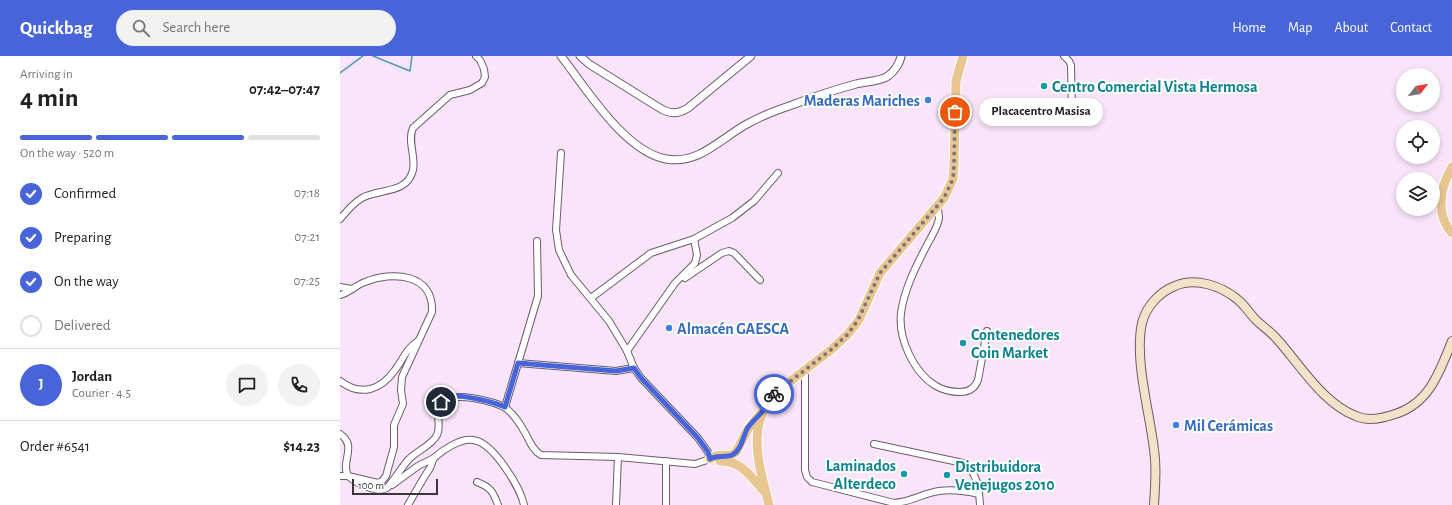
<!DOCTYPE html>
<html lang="en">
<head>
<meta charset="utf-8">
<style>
	body { margin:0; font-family:"Alegreya Sans",sans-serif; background:#f2f2f2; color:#202124; height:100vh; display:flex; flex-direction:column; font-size:15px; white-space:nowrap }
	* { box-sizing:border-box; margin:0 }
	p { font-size:13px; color:#757577 }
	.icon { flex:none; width:22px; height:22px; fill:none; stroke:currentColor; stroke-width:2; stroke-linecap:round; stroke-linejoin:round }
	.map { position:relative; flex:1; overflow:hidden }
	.drawer { display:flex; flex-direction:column; background:#fff; width:340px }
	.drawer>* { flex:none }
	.needle { width:26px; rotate:59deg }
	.buttons { position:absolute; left:1056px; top:12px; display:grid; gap:8px }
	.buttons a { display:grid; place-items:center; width:44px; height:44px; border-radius:50%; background:#fff; box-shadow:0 2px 6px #0003; font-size:20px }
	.scale { position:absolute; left:12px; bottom:10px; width:86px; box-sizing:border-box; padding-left:4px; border:2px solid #3c343b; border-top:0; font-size:11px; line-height:14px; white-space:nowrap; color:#3c343b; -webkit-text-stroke:3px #fff; paint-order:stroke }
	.pin { position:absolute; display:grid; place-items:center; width:34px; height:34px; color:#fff; margin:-17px; border:2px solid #fff; border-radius:50%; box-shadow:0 1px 4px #0007 }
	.courier { position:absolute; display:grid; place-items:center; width:40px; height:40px; margin:-20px; border:3px solid #4765d8; border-radius:50%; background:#fff; color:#222; box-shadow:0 1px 5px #0007 }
	.bubble { position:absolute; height:28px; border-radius:14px; background:#fff; box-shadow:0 2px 6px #0003; font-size:13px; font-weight:700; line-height:28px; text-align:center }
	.headline em { font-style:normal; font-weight:700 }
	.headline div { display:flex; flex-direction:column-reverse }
	.headline { display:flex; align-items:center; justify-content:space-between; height:68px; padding:0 20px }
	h1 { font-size:26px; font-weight:700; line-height:30px }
	.bar { display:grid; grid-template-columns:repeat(4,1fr); gap:6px 4px; align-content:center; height:48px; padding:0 20px }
	.bar i { height:5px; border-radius:3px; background:#e0e0e0 }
	.bar .active { background:#4765d8 }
	.bar p { grid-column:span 4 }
	.line { display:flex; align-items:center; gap:10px; padding:0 20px; border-top:1px solid #e0e0e0 }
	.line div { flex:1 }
	.round { display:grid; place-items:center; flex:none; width:42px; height:42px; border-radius:21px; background:#f2f2f2 }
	ol { padding:0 20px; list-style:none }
	li { display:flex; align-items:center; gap:12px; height:44px }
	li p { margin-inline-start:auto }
	li .icon { padding:4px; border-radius:50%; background:#4765d8; color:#fff; stroke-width:4 }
	li:last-child { color:#757577 }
	li i { width:22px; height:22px; border:2px solid #e0e0e0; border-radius:50% }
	header { display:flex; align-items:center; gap:24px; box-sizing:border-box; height:56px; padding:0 20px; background:#4765d8; color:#fff }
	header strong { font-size:19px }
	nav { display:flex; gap:22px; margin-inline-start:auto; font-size:14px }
	.search { width:280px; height:36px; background:#f2f2f2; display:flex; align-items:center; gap:10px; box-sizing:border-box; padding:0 14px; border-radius:22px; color:#757577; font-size:15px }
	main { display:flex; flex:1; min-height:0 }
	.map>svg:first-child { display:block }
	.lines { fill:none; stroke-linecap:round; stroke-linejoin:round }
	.stream { stroke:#4a99b3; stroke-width:1.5 }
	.minor-casing { stroke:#6d5b6d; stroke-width:8 }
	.tertiary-casing { stroke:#6d5b6d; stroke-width:9 }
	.secondary-casing { stroke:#6d5b6d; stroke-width:10 }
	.primary-casing { stroke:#fff; stroke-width:11 }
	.minor { stroke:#fff; stroke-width:6 }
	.tertiary { stroke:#fff; stroke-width:7 }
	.secondary { stroke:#f4e2c8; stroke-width:8 }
	.primary { stroke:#e8c691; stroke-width:9 }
	.done { stroke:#7e727e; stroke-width:4; stroke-dasharray:0 7.2 }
	.route { stroke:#4765d8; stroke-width:5 }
	.culture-dot { fill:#0f9aa8; stroke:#fff; stroke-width:1.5 }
	.shop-dot { fill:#3f7fe0; stroke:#fff; stroke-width:1.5 }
	.labels { text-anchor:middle; stroke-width:4; stroke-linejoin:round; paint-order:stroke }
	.culture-label { font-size:16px; font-weight:bold; fill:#0d838f; stroke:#fff; text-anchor:start }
	.shop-label { font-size:16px; font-weight:bold; fill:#366cbe; stroke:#fff; text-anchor:start }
</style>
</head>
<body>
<header>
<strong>Quickbag</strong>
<div class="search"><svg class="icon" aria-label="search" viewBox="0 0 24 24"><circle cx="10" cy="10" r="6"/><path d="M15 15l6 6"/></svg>Search here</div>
<nav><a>Home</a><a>Map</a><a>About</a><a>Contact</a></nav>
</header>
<main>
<section class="drawer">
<div class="headline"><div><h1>4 min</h1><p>Arriving in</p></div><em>07:42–07:47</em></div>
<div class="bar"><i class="active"></i><i class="active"></i><i class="active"></i><i></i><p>On the way · 520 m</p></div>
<ol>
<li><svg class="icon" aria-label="check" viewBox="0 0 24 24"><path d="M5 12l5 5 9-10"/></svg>Confirmed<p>07:18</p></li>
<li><svg class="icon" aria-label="check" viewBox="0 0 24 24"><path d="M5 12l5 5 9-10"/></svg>Preparing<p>07:21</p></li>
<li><svg class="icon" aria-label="check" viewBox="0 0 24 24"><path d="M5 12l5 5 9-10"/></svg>On the way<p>07:25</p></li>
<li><i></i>Delivered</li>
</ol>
<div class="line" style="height:72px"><b class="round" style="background:#4765d8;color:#fff">J</b><div><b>Jordan</b><p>Courier · 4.5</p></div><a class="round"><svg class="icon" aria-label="chat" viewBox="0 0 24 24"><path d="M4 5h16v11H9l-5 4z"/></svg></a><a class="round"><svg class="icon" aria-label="phone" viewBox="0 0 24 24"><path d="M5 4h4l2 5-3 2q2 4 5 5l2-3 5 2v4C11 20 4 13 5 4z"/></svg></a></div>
<div class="line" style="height:52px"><div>Order #6541</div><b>$14.23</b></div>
</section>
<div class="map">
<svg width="1112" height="449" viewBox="0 0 1112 449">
	<rect width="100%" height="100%" fill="#f9e4f9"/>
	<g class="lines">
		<g class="stream">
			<path d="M33,0L70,15L72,0"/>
			<path d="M0,17L23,0"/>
		</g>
		<defs>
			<g id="minor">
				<path d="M724,0L729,5L731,9L732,55"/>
				<path d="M597,150C598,153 599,158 599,162C598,171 591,181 587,189C576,210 564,234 561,257C558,283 574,317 596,330C603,334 612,336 620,336C629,336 635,332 638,324L647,275"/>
				<path d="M0,163C7,155 13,147 22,142C39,132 67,139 73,114C76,100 67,85 73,72L110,39L130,34L142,27L145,21L144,13L140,4L136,0"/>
				<path d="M345,222L382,197L389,195L394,197L420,224"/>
				<path d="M0,231L12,233"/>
				<path d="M0,239C9,237 16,229 25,226C52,215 94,217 92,256L62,321L61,334L63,348L54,369V391L46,420L42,425L38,427L8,420C16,427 38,438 47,432C55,423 61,412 69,403C77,395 92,389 97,379C102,369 94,357 101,347C109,334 157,345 167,353C174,359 179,366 184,375C189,383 192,394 201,399L278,401L355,408L370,403L368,396L358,382L301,322L294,312L287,295L269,265L231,219L219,194L216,174L221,97"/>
				<path d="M251,242L311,197L354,183L392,162L414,145L438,117"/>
				<path d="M287,295L335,227L355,207L357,199L354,183"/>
				<path d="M178,307L276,315L294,312"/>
				<path d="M465,313V414L467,421L472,426L554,447C571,446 584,437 599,435C613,433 626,435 639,438"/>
				<path d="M0,325C21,341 41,334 55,314C64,302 65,294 78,285"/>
				<path d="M165,351L198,240L197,185"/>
				<path d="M0,378C18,390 0,406 8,420H0"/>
				<path d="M534,388L623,407C638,417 639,432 640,449"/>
				<path d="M326,405V449"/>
				<path d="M137,426C150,431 153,435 158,449"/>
				<path d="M52,429L78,410L94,402"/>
				<path d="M68,449C75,437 82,424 90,412C92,408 92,404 95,401C104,393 121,382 133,384C153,386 180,431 184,449"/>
				<path d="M276,449L278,401"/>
			</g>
			<g id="tertiary">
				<path d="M221,0C246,32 284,95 326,103C359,109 381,82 407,68C421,60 437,54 452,49C473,41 494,34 516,28C524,26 542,25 548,20C554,16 560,7 561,0"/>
				<path d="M240,0L249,8L318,51C329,58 337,59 348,52L411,0"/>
			</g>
			<path id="secondary" d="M814,449C815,431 817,412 814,394C810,357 794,304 802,267C806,251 819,236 835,230C856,221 881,230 897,243C905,249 909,257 916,264C922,270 930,275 936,282C959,307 983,348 1016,360C1027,365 1040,363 1052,359C1089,349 1099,317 1112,285"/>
			<g id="primary">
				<path d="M1112,111C1100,132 1095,158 1112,177"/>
				<path d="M370,403L375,400L391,399L396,396L408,373L422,356"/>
				<path d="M380,405C403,405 411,422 426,437"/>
				<path d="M429,449C419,408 404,367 439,334L492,293L508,278L519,264L540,217L604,142L613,123L614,109L616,25L623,0"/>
			</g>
		</defs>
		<use href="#minor" class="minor-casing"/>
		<use href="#tertiary" class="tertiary-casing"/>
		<use href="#secondary" class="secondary-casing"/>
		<use href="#primary" class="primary-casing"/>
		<use href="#minor" class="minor"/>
		<use href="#tertiary" class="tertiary"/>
		<use href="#secondary" class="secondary"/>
		<use href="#primary" class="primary"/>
	</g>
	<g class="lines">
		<path class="done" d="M434,338L492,293L508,278L518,264L540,217L604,142L613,123L614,109L615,56"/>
		<path class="route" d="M101,346C105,343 107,341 112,340C124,339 154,346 165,351L178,307L276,315L294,312L301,322L358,382L368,396L370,403C377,399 384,402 392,399C401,395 403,381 407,373C411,366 417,362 422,356C426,351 428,344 434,338"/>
	</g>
	<g class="culture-dot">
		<circle cx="704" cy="30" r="4"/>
		<circle cx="623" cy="287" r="4"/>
		<circle cx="564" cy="418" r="4"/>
		<circle cx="607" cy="419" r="4"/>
	</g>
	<g class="shop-dot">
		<circle cx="588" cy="44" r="4"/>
		<circle cx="329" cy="272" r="4"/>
		<circle cx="836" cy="369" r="4"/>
	</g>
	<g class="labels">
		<g class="culture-label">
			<text x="712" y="36">Centro Comercial Vista Hermosa</text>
			<text x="631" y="284">Contenedores<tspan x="631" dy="18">Coin Market</tspan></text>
			<text x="556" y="415" text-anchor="end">Laminados<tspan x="556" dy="18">Alterdeco</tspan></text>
			<text x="615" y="416">Distribuidora<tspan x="615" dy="18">Venejugos 2010</tspan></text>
		</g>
		<g class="shop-label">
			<text x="580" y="50" text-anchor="end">Maderas Mariches</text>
			<text x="337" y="278">Almacén GAESCA</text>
			<text x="844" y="375">Mil Cerámicas</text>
		</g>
	</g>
</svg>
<div class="buttons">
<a><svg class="needle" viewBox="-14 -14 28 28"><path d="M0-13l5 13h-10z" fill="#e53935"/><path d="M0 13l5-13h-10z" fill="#757577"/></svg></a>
<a><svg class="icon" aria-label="locate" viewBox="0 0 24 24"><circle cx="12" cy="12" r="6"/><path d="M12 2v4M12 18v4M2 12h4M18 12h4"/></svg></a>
<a><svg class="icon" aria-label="layers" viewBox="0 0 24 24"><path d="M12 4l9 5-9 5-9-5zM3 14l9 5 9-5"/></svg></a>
</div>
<div class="scale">100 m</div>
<div class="pin" style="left:615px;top:56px;background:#ea580c"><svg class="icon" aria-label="bag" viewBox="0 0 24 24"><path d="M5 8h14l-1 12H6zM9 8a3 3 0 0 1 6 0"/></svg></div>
<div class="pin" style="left:101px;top:346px;background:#1f2937"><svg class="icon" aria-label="home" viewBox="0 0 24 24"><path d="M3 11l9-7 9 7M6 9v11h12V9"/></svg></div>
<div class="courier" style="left:434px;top:338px"><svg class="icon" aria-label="bike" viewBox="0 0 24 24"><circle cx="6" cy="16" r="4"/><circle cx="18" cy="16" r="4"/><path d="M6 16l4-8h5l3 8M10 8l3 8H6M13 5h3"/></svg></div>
<div class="bubble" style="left:639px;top:42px;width:124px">Placacentro Masisa</div>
</div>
</main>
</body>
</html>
